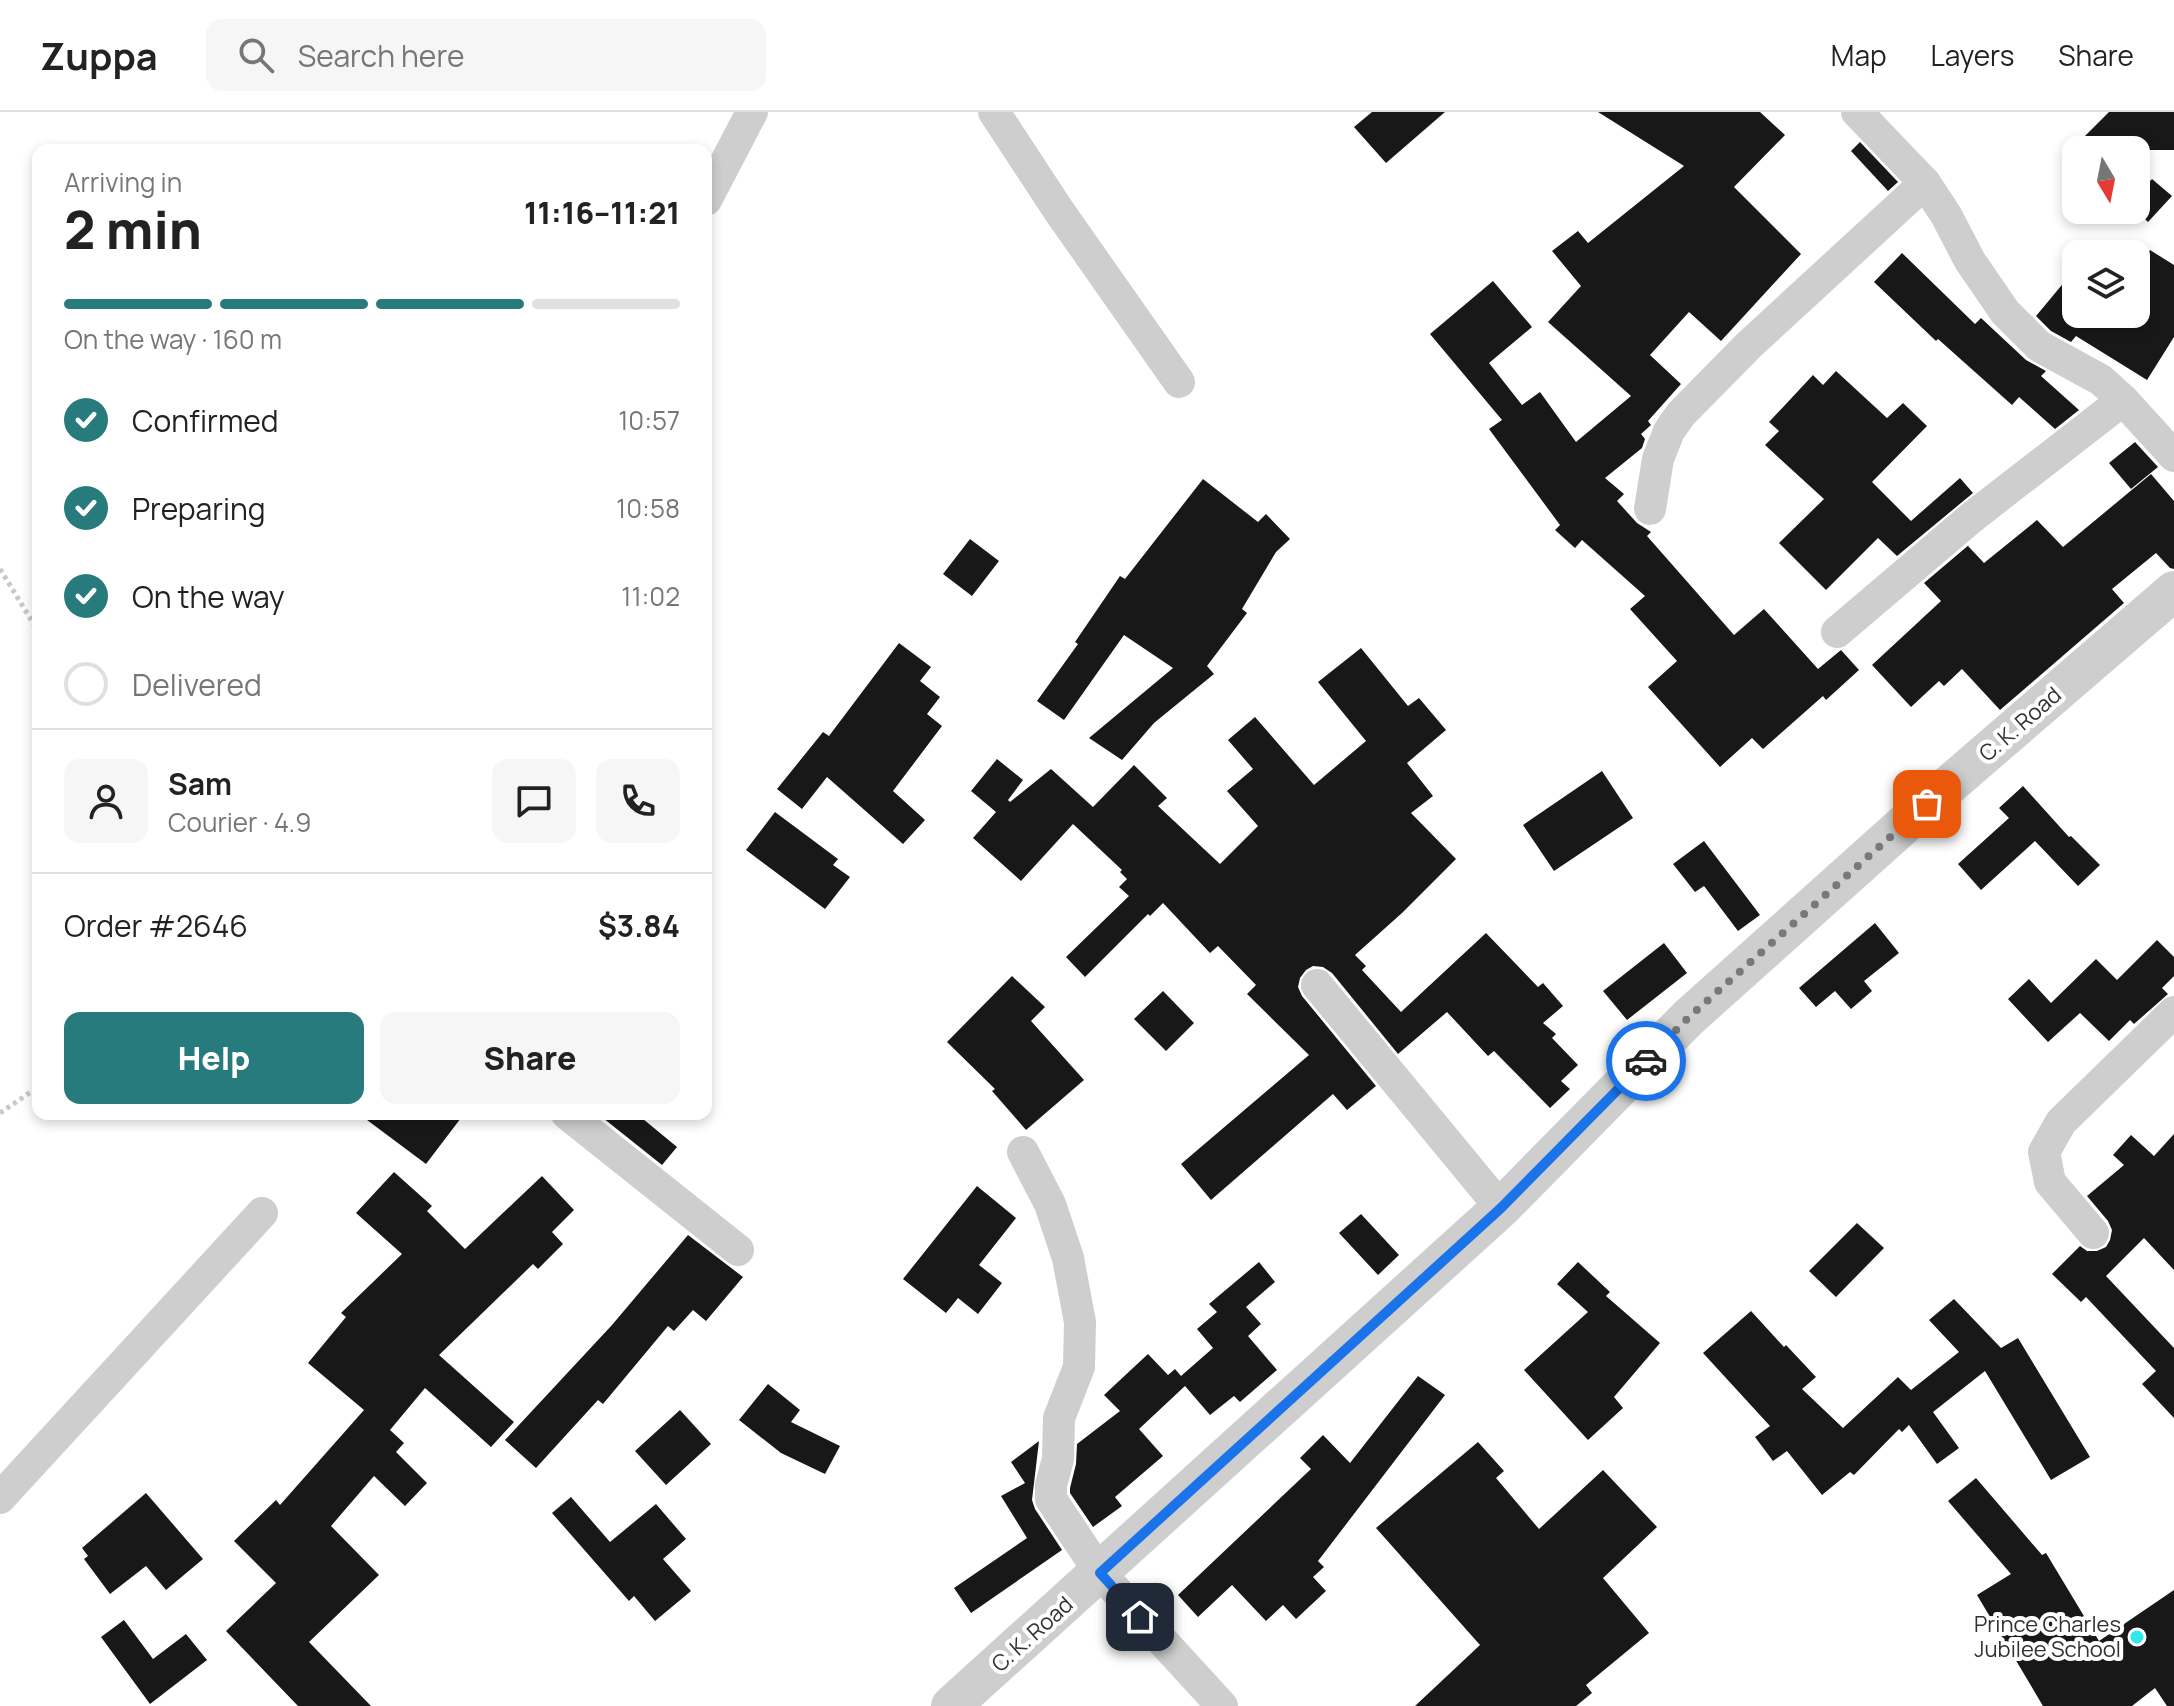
<!DOCTYPE html>
<html lang="en">
<head>
<meta charset="utf-8">
<style>
	body { margin:0; font-family:Manrope,sans-serif; background:#f6f6f6; color:#222; height:100vh; display:flex; flex-direction:column; font-size:30px; white-space:nowrap }
	* { box-sizing:border-box; margin:0 }
	p { font-size:26px; color:#767676 }
	.icon { flex:none; width:44px; height:44px; fill:none; stroke:currentColor; stroke-width:2; stroke-linecap:round; stroke-linejoin:round }
	.map { position:relative; flex:1; overflow:hidden }
	.drawer { position:absolute; left:32px; top:32px; width:680px; height:976px; display:flex; flex-direction:column; background:#fff; border-radius:16px; box-shadow:0 4px 12px #0003 }
	.drawer>* { flex:none }
	.needle { width:52px; rotate:170deg }
	.buttons { position:absolute; left:2062px; top:24px; display:grid; gap:16px }
	.buttons a { display:grid; place-items:center; width:88px; height:88px; border-radius:16px; background:#fff; box-shadow:0 4px 12px #0003; font-size:40px }
	.pin { position:absolute; display:grid; place-items:center; width:68px; height:68px; color:#fff; margin:-34px; border-radius:16px; box-shadow:0 4px 12px #0006 }
	.courier { position:absolute; display:grid; place-items:center; width:80px; height:80px; margin:-40px; border:6px solid #1a73e8; border-radius:50%; background:#fff; color:#222; box-shadow:0 2px 10px #0007 }
	.summary em { font-style:normal; font-weight:800 }
	.summary div { display:flex; flex-direction:column-reverse }
	.summary { display:flex; align-items:center; justify-content:space-between; height:136px; padding:0 32px }
	h1 { font-size:52px; font-weight:800; line-height:60px }
	.bar { display:grid; grid-template-columns:repeat(4,1fr); gap:12px 8px; align-content:center; height:96px; padding:0 32px }
	.bar i { height:10px; border-radius:6px; background:#e0e0e0 }
	.bar .on { background:#277b7d }
	.bar p { grid-column:span 4 }
	.line { display:flex; align-items:center; gap:20px; padding:0 32px; border-top:2px solid #e0e0e0 }
	.line div { flex:1 }
	.round { display:grid; place-items:center; flex:none; width:84px; height:84px; border-radius:16px; background:#f6f6f6 }
	ol { padding:0 32px; list-style:none }
	li { display:flex; align-items:center; gap:24px; height:88px }
	li p { margin-inline-start:auto }
	li .icon { padding:8px; border-radius:50%; background:#277b7d; color:#fff; stroke-width:4 }
	li:last-child { color:#767676 }
	li i { width:44px; height:44px; border:4px solid #e0e0e0; border-radius:50% }
	.button { display:flex; gap:16px; margin-top:auto; padding:16px 32px }
	.button a { flex:1; height:92px; border-radius:16px; background:#277b7d; color:#fff; font-size:32px; font-weight:800; line-height:92px; text-align:center }
	.button a+a { background:#f6f6f6; color:#222 }
	header { display:flex; align-items:center; gap:48px; box-sizing:border-box; height:112px; padding:0 40px; background:#fff; border-bottom:2px solid #e0e0e0 }
	header strong { font-size:38px }
	nav { display:flex; gap:44px; margin-inline-start:auto; font-size:28px }
	.search { width:560px; height:72px; background:#f6f6f6; display:flex; align-items:center; gap:20px; box-sizing:border-box; padding:0 28px; border-radius:16px; color:#767676; font-size:30px }
	.map>svg:first-child { display:block }
	.building { fill:#181818 }
	.lines { fill:none; stroke-linecap:round; stroke-linejoin:round }
	.path { stroke:#c8c8c8; stroke-width:5; stroke-dasharray:4 4; stroke-linecap:butt }
	.minor { stroke:#cecece; stroke-width:32 }
	.tertiary { stroke:#cecece; stroke-width:40 }
	.done { stroke:#797979; stroke-width:8; stroke-dasharray:0 14.4 }
	.route { stroke:#1a73e8; stroke-width:10 }
	.poi-dot { fill:#2ee8ec; stroke:#fff; stroke-width:3 }
	.labels { text-anchor:middle; stroke-width:8; stroke-linejoin:round; paint-order:stroke }
	.street-label { font-size:22px; fill:#313131; stroke:#fff }
	.poi-label { font-size:22px; fill:#313131; stroke:#fff; text-anchor:end }
</style>
</head>
<body>
<header>
<strong>Zuppa</strong>
<div class="search"><svg class="icon" aria-label="search" viewBox="0 0 24 24"><circle cx="10" cy="10" r="6"/><path d="M15 15l6 6"/></svg>Search here</div>
<nav><a>Map</a><a>Layers</a><a>Share</a></nav>
</header>
<div class="map">
<svg width="2174" height="1594" viewBox="0 0 2174 1594">
	<rect width="100%" height="100%" fill="#fff"/>
	<g class="building">
		<path d="M1372,0H1445L1386,51L1354,15Z"/>
		<path d="M1598,0H1760L1785,23L1734,75L1801,142L1721,229L1689,200L1650,243L1681,272L1648,309L1651,313L1641,322L1645,327L1642,336L1605,366L1624,382L1617,389L1637,411L1651,420L1647,424L1734,523L1764,497L1818,557L1841,538L1859,558L1826,588L1823,584L1763,637L1752,626L1720,655L1648,575L1677,549L1630,497L1645,484L1582,428L1575,436L1555,418L1560,413L1489,317L1502,308L1430,222L1493,169L1532,215L1489,251L1522,293L1540,280L1576,330L1631,284L1548,210L1581,174L1552,139L1578,119L1588,131L1684,54Z"/>
		<path d="M2109,0H2174V38H2071Z"/>
		<path d="M1860,30L1898,70L1888,79L1851,39Z"/>
		<path d="M2152,67L2172,84L2148,110L2136,98V84Z"/>
		<path d="M2150,138L2174,153V225L2147,268L2076,224L2071,230L2051,219L2036,204L2076,156V202H2136V160Z"/>
		<path d="M1902,141L1975,212L1981,206L2026,248L2046,259L2041,264L2079,298L2055,317L2019,285L2012,293L1938,227L1936,229L1874,170Z"/>
		<path d="M1836,259L1887,306L1903,291L1927,314L1872,370L1911,409L1960,366L1973,381L1897,444L1878,426L1826,478L1779,431L1824,387L1765,333L1779,319L1769,310L1813,263L1823,273Z"/>
		<path d="M2135,330L2158,355L2131,377L2109,351Z"/>
		<path d="M2151,362L2174,389V457L2170,456L2156,441L2112,477L2124,491L2000,598L1962,557L1944,574L1939,569L1911,595L1872,553L1941,489L1924,471L1970,432L1968,434L1984,451L2037,408L2063,435Z"/>
		<path d="M1203,367L1258,410L1266,402L1290,427L1276,440L1242,497L1247,501L1207,554L1214,562L1154,611L1122,648L1089,626L1173,556L1124,523L1064,608L1037,589L1078,532L1075,530L1120,464L1125,467Z"/>
		<path d="M970,427L999,449L972,484L943,462Z"/>
		<path d="M899,531L931,555L920,569L940,585L927,602L942,614L893,679L925,708L903,732L827,665L802,697L777,677L823,620L829,624Z"/>
		<path d="M1361,536L1408,594L1419,586L1446,618L1407,651L1433,684L1411,701L1456,747L1402,801L1355,843L1366,854L1362,858L1401,900L1486,821L1538,875L1543,871L1563,894L1543,911L1556,922L1552,926L1578,953L1561,969L1570,977L1550,996L1494,939L1488,944L1447,900L1398,942L1332,861L1323,855L1313,854L1306,858L1300,866L1298,875L1302,884L1376,974L1347,998L1333,982L1211,1088L1181,1052L1309,943L1247,882L1256,873L1218,834L1210,841L1163,791L1150,804L1148,802L1085,865L1066,845L1129,784L1119,775L1127,767L1120,760L1122,758L1073,712L1021,769L973,726L996,700L971,679L997,647L1023,668L1008,688L1010,690L1051,657L1093,695L1134,653L1167,686L1158,694L1220,752L1258,714L1227,679L1253,657L1228,628L1255,605L1314,673L1366,629L1318,570Z"/>
		<path d="M1602,659L1633,706L1554,759L1523,713Z"/>
		<path d="M2023,674L2069,725L2071,724L2100,753L2078,774L2035,729L1981,778L1958,752L2009,706L1999,696Z"/>
		<path d="M775,700L838,747L833,753L850,765L825,797L746,738Z"/>
		<path d="M1704,729L1760,803L1738,819L1704,774L1695,780L1673,752Z"/>
		<path d="M1875,811L1899,841L1864,869L1872,879L1851,897L1835,879L1816,895L1799,876Z"/>
		<path d="M2157,828L2174,845V864L2162,876L2168,882L2134,912L2130,908L2109,929L2080,901L2048,930L2008,887L2029,867L2051,891L2096,847L2117,868Z"/>
		<path d="M1664,831L1687,861L1627,908L1603,879Z"/>
		<path d="M1012,864L1045,895L1031,909L1084,968L1026,1018L992,979L995,977L947,930Z"/>
		<path d="M1163,879L1194,911L1166,939L1134,907Z"/>
		<path d="M359,1002H464L426,1052Z"/>
		<path d="M598,1002H637L677,1035L662,1053Z"/>
		<path d="M2174,1022V1158L2144,1126L2106,1164L2174,1236V1306L2142,1272L2156,1259L2086,1185L2081,1190L2052,1162L2080,1134L2087,1139H2097L2106,1135L2110,1128L2112,1118L2108,1109L2087,1084L2124,1053L2113,1043L2131,1023L2154,1044Z"/>
		<path d="M394,1060L432,1094L427,1099L465,1137L542,1064L574,1098L552,1120L563,1132L538,1157L533,1152L439,1243L514,1310L491,1335L425,1276L390,1318L404,1331L396,1340L427,1371L405,1394L374,1364L331,1414L379,1463L309,1530L371,1594H298L226,1519L276,1471L234,1429L276,1388L280,1393L364,1298L308,1251L346,1205L341,1201L402,1142L356,1101Z"/>
		<path d="M977,1074L1016,1106L979,1153L1002,1171L978,1202L958,1186L946,1201L903,1167Z"/>
		<path d="M1361,1102L1399,1143L1378,1163L1339,1121Z"/>
		<path d="M1857,1111L1884,1136L1836,1185L1809,1159Z"/>
		<path d="M688,1123L743,1165L706,1209L693,1198L674,1219L668,1214L603,1292L598,1288L536,1356L505,1328L612,1213Z"/>
		<path d="M1259,1150L1275,1170L1246,1195L1261,1212L1248,1224L1277,1258L1240,1290L1234,1284L1210,1303L1185,1274L1139,1317L1163,1344L1115,1385L1122,1394L1093,1415L1070,1381V1376L1076,1352L1077,1332L1120,1299L1104,1283L1148,1242L1168,1263L1175,1257L1181,1264L1213,1236L1197,1217L1217,1200L1209,1192Z"/>
		<path d="M1578,1150L1610,1180L1606,1184L1660,1231L1614,1285L1623,1296L1588,1328L1524,1258L1588,1200L1557,1172Z"/>
		<path d="M1954,1187L2001,1236L2018,1226L2090,1345L2051,1368L1985,1259L1933,1300L1959,1336L1937,1352L1909,1313L1902,1320L1899,1317L1854,1363L1850,1360L1822,1383L1787,1339L1773,1349L1755,1325L1770,1314L1703,1241L1751,1199L1784,1235L1786,1233L1816,1265L1802,1277L1843,1316L1898,1265L1911,1278L1959,1240L1929,1208Z"/>
		<path d="M1418,1264L1445,1283L1318,1449L1324,1455L1313,1465L1326,1479L1296,1507L1283,1493L1266,1509L1232,1473L1198,1505L1178,1483L1311,1357L1300,1346L1323,1323L1350,1351Z"/>
		<path d="M768,1272L800,1298L791,1310L840,1334L825,1362L781,1341L739,1308Z"/>
		<path d="M680,1298L711,1332L666,1373L635,1339Z"/>
		<path d="M1039,1329L1032,1388L1035,1397L1062,1438L971,1501L954,1476L1027,1426L1001,1384L1025,1371L1011,1350Z"/>
		<path d="M1478,1330L1504,1359L1496,1366L1539,1417L1603,1358L1657,1415L1603,1466L1649,1521L1586,1573L1592,1581L1576,1594H1415L1480,1533L1376,1416Z"/>
		<path d="M1976,1366L2042,1443L2046,1441L2099,1529L2174,1478V1594H2167L2155,1576L2132,1594H2043L1977,1483L2011,1462L1948,1389Z"/>
		<path d="M146,1381L203,1447L166,1478L146,1454L110,1482L84,1447L88,1444L82,1436Z"/>
		<path d="M571,1385L610,1430L656,1392L686,1427L663,1447L691,1479L655,1509L634,1484L629,1489L552,1401Z"/>
		<path d="M124,1508L153,1547L186,1522L207,1548L150,1592L101,1525Z"/>
	</g>
	<g class="lines">
		<g class="path">
			<path d="M0,457L38,519"/>
			<path d="M0,1001L38,975"/>
		</g>
		<g class="minor">
			<path d="M994,0L1059,99L1179,270"/>
			<path d="M1857,0L1925,71L1946,103L1970,149L2005,200L2039,234L2101,268L2123,288L2174,344"/>
			<path d="M706,88L752,0"/>
			<path d="M1650,397L1658,347L1669,319L1681,302L1749,233L1925,71"/>
			<path d="M1837,520L1971,406L2123,288"/>
			<path d="M1317,873L1501,1096"/>
			<path d="M567,1002L738,1138"/>
			<path d="M1023,1040L1050,1092L1068,1146L1080,1210L1079,1255L1059,1306L1058,1347L1051,1373V1387L1100,1461L1222,1594"/>
			<path d="M2093,1121L2050,1070L2044,1040L2061,1010L2174,900"/>
			<path d="M0,1386L262,1101"/>
		</g>
		<path class="tertiary" d="M951,1594L1501,1096L1688,906L1927,692L2174,479"/>
	</g>
	<g class="lines">
		<path class="done" d="M1646,949L1688,906L1927,692"/>
		<path class="route" d="M1140,1505L1100,1461L1501,1096L1646,949"/>
	</g>
	<circle class="poi-dot" cx="2137" cy="1525" r="8"/>
	<g class="labels">
		<g class="street-label">
			<text transform="translate(2020 612) rotate(-41)" y="8">C. K. Road</text>
			<text transform="translate(1032 1522) rotate(-42)" y="8">C. K. Road</text>
		</g>
		<g class="poi-label">
			<text x="2121" y="1520">Prince Charles<tspan x="2121" dy="25">Jubilee School</tspan></text>
		</g>
	</g>
</svg>
<div class="buttons">
<a><svg class="needle" viewBox="-14 -14 28 28"><path d="M0-13l5 13h-10z" fill="#e53935"/><path d="M0 13l5-13h-10z" fill="#767676"/></svg></a>
<a><svg class="icon" aria-label="layers" viewBox="0 0 24 24"><path d="M12 4l9 5-9 5-9-5zM3 14l9 5 9-5"/></svg></a>
</div>
<div class="pin" style="left:1927px;top:692px;background:#ea580c"><svg class="icon" aria-label="bag" viewBox="0 0 24 24"><path d="M5 8h14l-1 12H6zM9 8a3 3 0 0 1 6 0"/></svg></div>
<div class="pin" style="left:1140px;top:1505px;background:#1f2937"><svg class="icon" aria-label="home" viewBox="0 0 24 24"><path d="M3 11l9-7 9 7M6 9v11h12V9"/></svg></div>
<div class="courier" style="left:1646px;top:949px"><svg class="icon" aria-label="car" viewBox="0 0 24 24"><path d="M5 17H2v-5l4-1 3-4h7l3 4 3 1v5h-3M9 17h6M6 11h13"/><circle cx="7" cy="17" r="2"/><circle cx="17" cy="17" r="2"/></svg></div>
<section class="drawer">
<div class="summary"><div><h1>2 min</h1><p>Arriving in</p></div><em>11:16–11:21</em></div>
<div class="bar"><i class="on"></i><i class="on"></i><i class="on"></i><i></i><p>On the way · 160 m</p></div>
<ol>
<li><svg class="icon" aria-label="check" viewBox="0 0 24 24"><path d="M5 12l5 5 9-10"/></svg>Confirmed<p>10:57</p></li>
<li><svg class="icon" aria-label="check" viewBox="0 0 24 24"><path d="M5 12l5 5 9-10"/></svg>Preparing<p>10:58</p></li>
<li><svg class="icon" aria-label="check" viewBox="0 0 24 24"><path d="M5 12l5 5 9-10"/></svg>On the way<p>11:02</p></li>
<li><i></i>Delivered</li>
</ol>
<div class="line" style="height:144px"><a class="round"><svg class="icon" aria-label="person" viewBox="0 0 24 24"><circle cx="12" cy="8" r="4"/><path d="M4 21q1-7 8-7t8 7"/></svg></a><div><b>Sam</b><p>Courier · 4.9</p></div><a class="round"><svg class="icon" aria-label="chat" viewBox="0 0 24 24"><path d="M4 5h16v11H9l-5 4z"/></svg></a><a class="round"><svg class="icon" aria-label="phone" viewBox="0 0 24 24"><path d="M5 4h4l2 5-3 2q2 4 5 5l2-3 5 2v4C11 20 4 13 5 4z"/></svg></a></div>
<div class="line" style="height:104px"><div>Order #2646</div><b>$3.84</b></div>
<div class="button"><a>Help</a><a>Share</a></div>
</section>
</div>
</body>
</html>
